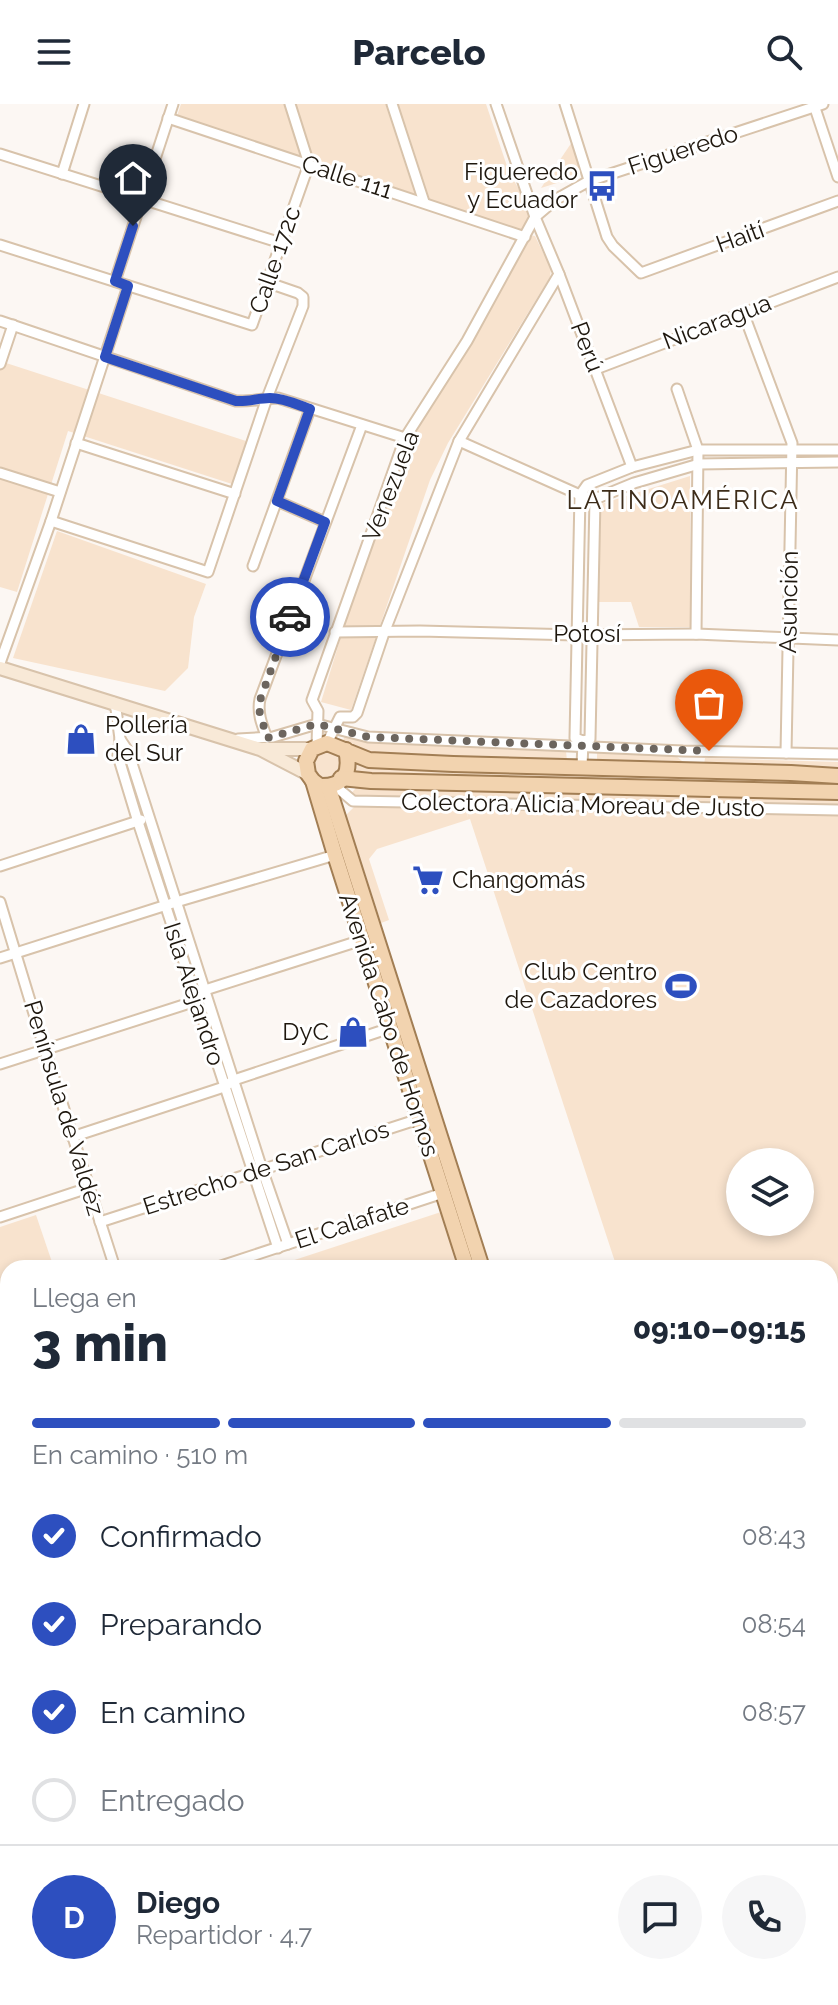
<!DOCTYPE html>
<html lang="es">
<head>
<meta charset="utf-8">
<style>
	body { margin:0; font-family:Raleway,sans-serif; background:#f6f6f7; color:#1f2937; height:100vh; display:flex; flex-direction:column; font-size:30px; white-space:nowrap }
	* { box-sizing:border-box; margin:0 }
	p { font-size:26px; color:#747a83 }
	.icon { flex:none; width:44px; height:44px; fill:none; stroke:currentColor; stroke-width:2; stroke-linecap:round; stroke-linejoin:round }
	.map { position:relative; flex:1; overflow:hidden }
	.side { position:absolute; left:0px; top:1156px; width:838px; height:746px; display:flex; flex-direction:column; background:#fff; border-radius:24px 24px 0 0; box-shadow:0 4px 12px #0003 }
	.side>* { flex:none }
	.fabs { position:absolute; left:726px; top:1044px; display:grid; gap:16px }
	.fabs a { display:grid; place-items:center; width:88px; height:88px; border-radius:50%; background:#fff; box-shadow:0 4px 12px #0003; font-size:40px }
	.pin { position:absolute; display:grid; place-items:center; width:68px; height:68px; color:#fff; margin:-82px -34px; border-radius:50% 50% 50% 0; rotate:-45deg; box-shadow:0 0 8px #0007 }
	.pin .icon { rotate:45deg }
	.courier { position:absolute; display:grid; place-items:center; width:80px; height:80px; margin:-40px; border:6px solid #2d4fbf; border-radius:50%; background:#fff; color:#222; box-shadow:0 2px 10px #0007 }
	.summary em { font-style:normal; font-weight:800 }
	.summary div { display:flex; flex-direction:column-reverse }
	.summary { display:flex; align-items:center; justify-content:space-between; height:136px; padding:0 32px }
	h1 { font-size:52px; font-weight:800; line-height:60px }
	.bar { display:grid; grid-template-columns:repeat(4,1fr); gap:12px 8px; align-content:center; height:96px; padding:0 32px }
	.bar i { height:10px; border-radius:6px; background:#e0e1e3 }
	.bar .on { background:#2d4fbf }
	.bar p { grid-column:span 4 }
	.line { display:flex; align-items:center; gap:20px; padding:0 32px; border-top:2px solid #e0e1e3 }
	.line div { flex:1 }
	.round { display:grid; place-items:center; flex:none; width:84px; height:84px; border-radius:42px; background:#f6f6f7 }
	ol { padding:0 32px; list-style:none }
	li { display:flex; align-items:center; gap:24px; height:88px }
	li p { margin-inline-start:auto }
	li .icon { padding:8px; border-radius:50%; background:#2d4fbf; color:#fff; stroke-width:4 }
	li:last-child { color:#747a83 }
	li i { width:44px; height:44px; border:4px solid #e0e1e3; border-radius:50% }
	header { display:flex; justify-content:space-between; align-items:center; height:104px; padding:0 32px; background:#fff; font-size:36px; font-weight:800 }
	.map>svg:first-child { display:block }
	.green { fill:#f8e3ce; fill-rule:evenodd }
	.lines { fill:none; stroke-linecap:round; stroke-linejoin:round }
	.minor-casing { stroke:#d8c3ab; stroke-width:13 }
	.secondary-casing { stroke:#d8c3ab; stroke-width:16 }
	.primary-casing { stroke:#a27e54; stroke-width:18 }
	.minor { stroke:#fff; stroke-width:9 }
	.secondary { stroke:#f8e9d7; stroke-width:12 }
	.primary { stroke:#f2d3af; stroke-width:14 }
	.done { stroke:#6c655e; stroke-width:8; stroke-dasharray:0 14.4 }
	.route { stroke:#2d4fbf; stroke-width:10 }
	.labels { text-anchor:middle; stroke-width:6; stroke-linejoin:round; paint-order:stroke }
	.street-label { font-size:24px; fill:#1e170e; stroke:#fff }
	.poi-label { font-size:24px; fill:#1e170e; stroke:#fff; text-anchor:end }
	.neighbourhood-label { font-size:26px; letter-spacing:2px; fill:#3d2c19; stroke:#fff }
</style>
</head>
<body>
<header><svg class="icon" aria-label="menu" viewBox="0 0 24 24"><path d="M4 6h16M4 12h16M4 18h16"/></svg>Parcelo<svg class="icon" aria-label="search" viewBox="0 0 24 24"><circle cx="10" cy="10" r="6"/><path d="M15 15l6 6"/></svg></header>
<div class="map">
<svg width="838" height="1901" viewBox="0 0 838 1901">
	<rect width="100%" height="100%" fill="#fcf7f3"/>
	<g class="green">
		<path d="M181,0H284L302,53L177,12Z"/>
		<path d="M294,0H486L509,68L532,108L522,135L315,64Z"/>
		<path d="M572,38L581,66L576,73L541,84Z"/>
		<path d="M529,131L535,132L551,165L550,173L448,339L430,376L351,606L321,598L372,431L419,323Z"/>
		<path d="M0,257L246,337L232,380L68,327L17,488L0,483Z"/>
		<path d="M690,372L691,523H639L631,498H598L601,400Z"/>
		<path d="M57,427L206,480L194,513L188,564L165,587L13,554Z"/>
		<path d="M345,631L374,639L566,647L567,657L375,651L342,639Z"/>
		<circle cx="326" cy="662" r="15"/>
		<path d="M597,649L676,652L688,662L597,658Z"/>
		<path d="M352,654L833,675V685L354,670Z"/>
		<path d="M705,654L838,658V665L704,661Z"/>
		<path d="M359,680L838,691V703L350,691Z"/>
		<path d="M465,700L838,706V1292L830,1294V1164H617L470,715L377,745L369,755L389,816L381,819L346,711L355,702H464L468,713ZM740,1058H800V1118H740Z"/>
		<path d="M441,1108L459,1164H270Z"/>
		<path d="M36,1111L54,1164H8V1225H6L0,1210V1123Z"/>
		<path d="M8,1346V1423L0,1426V1348Z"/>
		<path d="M0,1608L8,1632V1737L0,1740Z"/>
	</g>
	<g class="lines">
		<defs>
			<g id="minor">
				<path d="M392,0L424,98"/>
				<path d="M496,0L535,113L559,170L632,363"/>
				<path d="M565,0L607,133L613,142L641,169L838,97"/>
				<path d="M814,1L838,73"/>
				<path d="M168,14L525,133"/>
				<path d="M0,50L281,139"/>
				<path d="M62,70L84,0"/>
				<path d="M0,141L252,221L309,60L290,0"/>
				<path d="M115,177L173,0"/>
				<path d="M743,208L792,339L786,649"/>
				<path d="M0,217L236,297C251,298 264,294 278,294L405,334"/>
				<path d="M0,260L13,221"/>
				<path d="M596,265L838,173"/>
				<path d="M677,285L698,346L696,530"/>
				<path d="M459,337L580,391L595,395L634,379L699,360L838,358"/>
				<path d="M76,339L235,390"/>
				<path d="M0,369L60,388"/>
				<path d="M277,397L325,418"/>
				<path d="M51,417L208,468L267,294L303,202V193L298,189L269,179"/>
				<path d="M253,462L310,305"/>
				<path d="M335,528L420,527L576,531L696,530L838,536"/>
				<path d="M0,559L51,417L128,182"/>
				<path d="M113,598L116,605L120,635L118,652L138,718L278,1144"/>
				<path d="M267,634C262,621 257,609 260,595L362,321"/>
				<path d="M120,635L128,647L262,1065L288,1140"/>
				<path d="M238,635L273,633L317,620L368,633L683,647L838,650"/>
				<path d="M583,637L575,634L580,391L587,381L632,363L698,346H838"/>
				<path d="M327,639L340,613H353L357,609L384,529L459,337L559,170"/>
				<path d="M317,641L318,607L312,596L405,334L467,237L535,113L555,96L589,77L823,0"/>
				<path d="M582,663L583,637L590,635L595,395"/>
				<path d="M334,681L353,697L838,706"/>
				<path d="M0,762L141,716"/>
				<path d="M0,798L45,946L115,1164"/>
				<path d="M0,854L176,798L335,751"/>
				<path d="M0,960L196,897L205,886L362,836"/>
				<path d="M72,1033L224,983L234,976L390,924"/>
				<path d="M0,1113L88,1084"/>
				<path d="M100,1118L422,1014"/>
				<path d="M215,1164L443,1089"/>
				<path d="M0,1232L8,1258"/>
				<path d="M0,1271L8,1268"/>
				<path d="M0,1431L8,1428"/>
				<path d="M0,1491L8,1516"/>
				<path d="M0,1581L8,1578"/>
				<path d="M830,1692L838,1689"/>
				<path d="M830,1734L838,1759"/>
				<path d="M0,1750L8,1775"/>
				<path d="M830,1778L838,1776"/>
				<path d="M47,1894L49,1901"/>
				<path d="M213,1894L215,1901"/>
				<path d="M424,1894L426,1901"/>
				<path d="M520,1894L522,1901"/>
				<path d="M611,1894L613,1901"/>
				<path d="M825,1901L838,1897"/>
			</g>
			<g id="secondary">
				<path d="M0,564L260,645L308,670"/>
				<path d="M263,645H312"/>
				<path d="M135,1901L157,1894"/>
				<path d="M165,1901L188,1894"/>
			</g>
			<g id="primary">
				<path d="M346,646C351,668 345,683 320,682L313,677L308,670L306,657L312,645L327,639L369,656L453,660L791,669L838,672"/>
				<path d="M341,674L371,677L838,688"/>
				<path d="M313,677L335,751L467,1164"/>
				<path d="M328,682L482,1164"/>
				<path d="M702,1894L704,1901"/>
				<path d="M717,1894L719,1901"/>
			</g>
		</defs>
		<use href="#minor" class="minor-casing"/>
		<use href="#secondary" class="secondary-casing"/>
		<use href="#primary" class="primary-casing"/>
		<use href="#minor" class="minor"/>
		<use href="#secondary" class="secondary"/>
		<use href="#primary" class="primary"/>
	</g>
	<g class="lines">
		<path class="done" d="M290,513L258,602L267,634L317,620L368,633L709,647"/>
		<path class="route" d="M133,122L115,177L128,182L105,253L236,297C248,298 258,294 270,294C284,294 298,301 310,305L277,397L325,418L290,513"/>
	</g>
	<defs>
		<symbol id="bus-bare" viewBox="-9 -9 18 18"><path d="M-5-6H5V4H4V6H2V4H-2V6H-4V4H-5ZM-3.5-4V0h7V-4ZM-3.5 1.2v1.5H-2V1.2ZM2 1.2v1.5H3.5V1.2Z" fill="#2d4fbf" stroke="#fff" stroke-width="2.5" paint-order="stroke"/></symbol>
		<symbol id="shop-bare" viewBox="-9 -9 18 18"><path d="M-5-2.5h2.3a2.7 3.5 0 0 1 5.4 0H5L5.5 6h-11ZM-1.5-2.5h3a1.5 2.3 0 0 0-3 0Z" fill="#2d4fbf" stroke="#fff" stroke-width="2.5" paint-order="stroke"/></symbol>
		<symbol id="supermarket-bare" viewBox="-9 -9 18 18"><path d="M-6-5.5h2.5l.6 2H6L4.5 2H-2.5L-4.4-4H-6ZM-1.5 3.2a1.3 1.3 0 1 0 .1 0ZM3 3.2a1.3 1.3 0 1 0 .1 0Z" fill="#2d4fbf" stroke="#fff" stroke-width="2.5" paint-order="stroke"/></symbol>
		<symbol id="stadium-bare" viewBox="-9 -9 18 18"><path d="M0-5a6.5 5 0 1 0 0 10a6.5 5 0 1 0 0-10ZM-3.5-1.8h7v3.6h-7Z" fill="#2d4fbf" stroke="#fff" stroke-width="2.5" paint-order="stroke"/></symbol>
	</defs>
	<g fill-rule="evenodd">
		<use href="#bus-bare" x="580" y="60" width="44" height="44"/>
		<use href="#shop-bare" x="59" y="613" width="44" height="44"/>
		<use href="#supermarket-bare" x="406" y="754" width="44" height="44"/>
		<use href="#stadium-bare" x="659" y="860" width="44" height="44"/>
		<use href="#shop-bare" x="331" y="906" width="44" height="44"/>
	</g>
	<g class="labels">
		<g class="street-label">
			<text transform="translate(683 46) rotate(-18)" y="8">Figueredo</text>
			<text transform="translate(347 73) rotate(18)" y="8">Calle 111</text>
			<text transform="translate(740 133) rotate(-20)" y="8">Haití</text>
			<text transform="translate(275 156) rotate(-71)" y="8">Calle 172c</text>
			<text transform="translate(717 218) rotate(-21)" y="8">Nicaragua</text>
			<text transform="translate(587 243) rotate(69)" y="8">Perú</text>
			<text transform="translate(391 382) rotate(-69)" y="8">Venezuela</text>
			<text transform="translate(789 498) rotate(-89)" y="8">Asunción</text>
			<text x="587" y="538">Potosí</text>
			<text transform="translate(583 701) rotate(1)" y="8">Colectora Alicia Moreau de Justo</text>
			<text transform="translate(194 890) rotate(72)" y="8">Isla Alejandro</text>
			<text transform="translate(389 921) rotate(72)" y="8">Avenida Cabo de Hornos</text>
			<text transform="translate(64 1004) rotate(73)" y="8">Península de Valdéz</text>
			<text transform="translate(266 1064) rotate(-18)" y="8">Estrecho de San Carlos</text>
			<text transform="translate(352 1119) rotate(-18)" y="8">El Calafate</text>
		</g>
		<g class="poi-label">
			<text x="578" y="76">Figueredo<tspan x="578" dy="28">y Ecuador</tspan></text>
			<text x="105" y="629" text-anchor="start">Pollería<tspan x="105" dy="28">del Sur</tspan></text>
			<text x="452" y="784" text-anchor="start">Changomás</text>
			<text x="657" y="876">Club Centro<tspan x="657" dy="28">de Cazadores</tspan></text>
			<text x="329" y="936">DyC</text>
		</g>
		<g class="neighbourhood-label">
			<text x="683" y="405">LATINOAMÉRICA</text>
		</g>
	</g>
</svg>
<div class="fabs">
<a><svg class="icon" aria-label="layers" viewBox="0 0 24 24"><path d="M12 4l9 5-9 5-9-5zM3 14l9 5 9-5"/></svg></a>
</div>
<div class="pin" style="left:709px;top:647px;background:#ea580c"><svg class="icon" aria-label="bag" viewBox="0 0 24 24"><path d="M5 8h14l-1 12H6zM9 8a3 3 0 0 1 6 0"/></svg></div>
<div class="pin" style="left:133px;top:122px;background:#1f2937"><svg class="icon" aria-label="home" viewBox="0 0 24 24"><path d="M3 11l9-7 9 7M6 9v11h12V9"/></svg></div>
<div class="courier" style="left:290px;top:513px"><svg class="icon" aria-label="car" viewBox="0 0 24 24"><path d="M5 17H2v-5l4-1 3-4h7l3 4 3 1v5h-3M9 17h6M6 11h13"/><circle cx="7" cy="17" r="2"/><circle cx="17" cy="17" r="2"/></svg></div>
<section class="side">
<div class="summary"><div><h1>3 min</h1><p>Llega en</p></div><em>09:10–09:15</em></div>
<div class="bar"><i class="on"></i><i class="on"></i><i class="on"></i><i></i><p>En camino · 510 m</p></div>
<ol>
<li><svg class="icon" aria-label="check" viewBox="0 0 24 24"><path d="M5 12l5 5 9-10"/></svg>Confirmado<p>08:43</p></li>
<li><svg class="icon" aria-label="check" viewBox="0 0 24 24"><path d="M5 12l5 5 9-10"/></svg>Preparando<p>08:54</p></li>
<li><svg class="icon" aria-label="check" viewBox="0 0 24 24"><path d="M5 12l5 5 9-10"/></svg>En camino<p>08:57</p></li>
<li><i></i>Entregado</li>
</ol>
<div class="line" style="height:144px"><b class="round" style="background:#2d4fbf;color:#fff">D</b><div><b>Diego</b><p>Repartidor · 4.7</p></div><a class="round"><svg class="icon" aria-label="chat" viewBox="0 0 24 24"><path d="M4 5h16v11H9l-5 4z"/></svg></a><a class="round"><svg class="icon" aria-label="phone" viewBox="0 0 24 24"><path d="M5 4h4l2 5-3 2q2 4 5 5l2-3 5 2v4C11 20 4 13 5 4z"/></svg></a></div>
</section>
</div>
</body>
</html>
